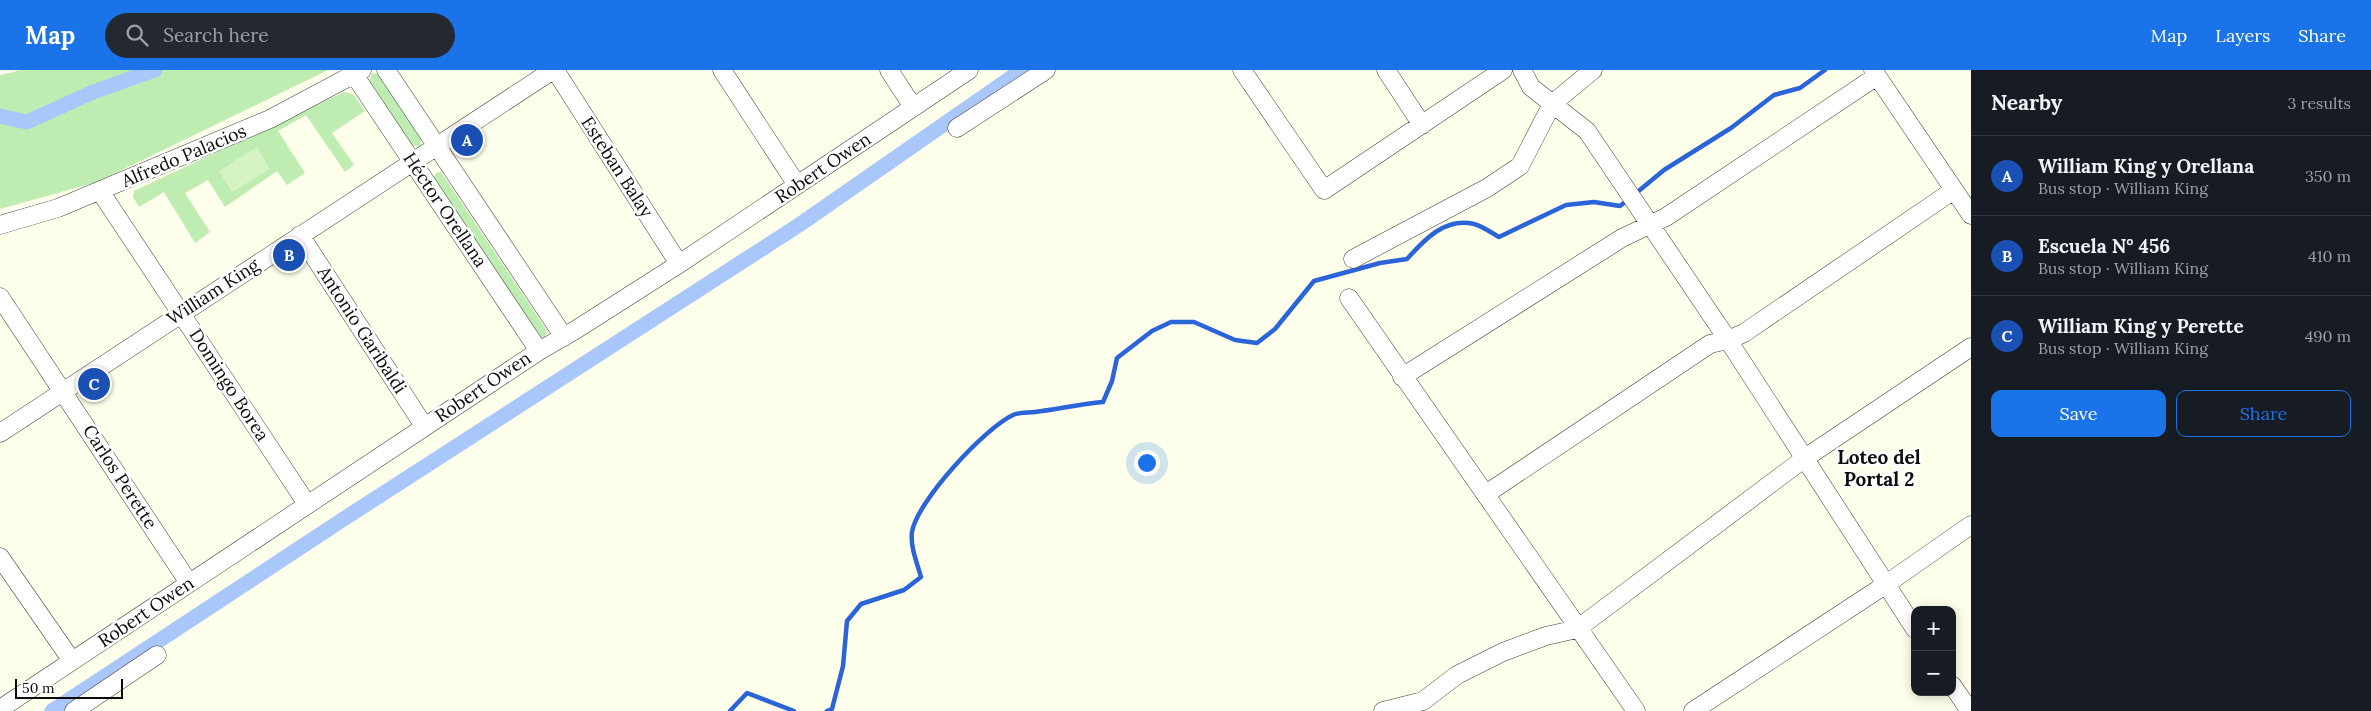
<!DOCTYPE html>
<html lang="en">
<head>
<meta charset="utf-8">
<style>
	:root { --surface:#171b24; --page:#242831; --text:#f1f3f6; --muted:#9ea1a6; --line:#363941; --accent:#1a73e8 }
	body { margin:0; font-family:Lora,serif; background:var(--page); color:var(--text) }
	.controls { position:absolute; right:15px; bottom:15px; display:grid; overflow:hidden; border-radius:10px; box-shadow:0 2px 12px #0003 }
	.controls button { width:45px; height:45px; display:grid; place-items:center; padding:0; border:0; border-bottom:1px solid var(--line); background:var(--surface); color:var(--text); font:25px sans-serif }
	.scale { position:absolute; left:15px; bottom:12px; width:108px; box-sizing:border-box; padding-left:5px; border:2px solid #0b0b0b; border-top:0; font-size:14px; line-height:18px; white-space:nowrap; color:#0b0b0b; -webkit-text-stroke:4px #fff; paint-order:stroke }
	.you { position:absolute; left:1146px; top:392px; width:18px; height:18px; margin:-12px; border:4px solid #fff; border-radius:50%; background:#1a73e8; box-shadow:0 0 0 8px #1a73e833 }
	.badge { display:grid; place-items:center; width:32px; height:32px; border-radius:50%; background:var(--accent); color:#fff; font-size:16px; font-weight:700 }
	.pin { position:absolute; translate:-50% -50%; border:2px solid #fff; box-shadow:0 1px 5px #0006 }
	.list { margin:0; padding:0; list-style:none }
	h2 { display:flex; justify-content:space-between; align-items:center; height:65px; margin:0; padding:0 20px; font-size:21px }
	h2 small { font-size:16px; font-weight:400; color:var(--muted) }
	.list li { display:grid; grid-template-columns:32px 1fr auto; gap:15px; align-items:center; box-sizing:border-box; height:80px; padding:0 20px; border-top:1px solid var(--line) }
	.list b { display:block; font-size:19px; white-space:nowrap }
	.list p { margin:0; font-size:16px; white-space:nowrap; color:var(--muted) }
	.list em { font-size:16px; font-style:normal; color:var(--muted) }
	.actions { display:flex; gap:10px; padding:15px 20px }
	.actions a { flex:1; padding:11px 0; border:1px solid var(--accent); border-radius:10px; text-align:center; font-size:18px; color:var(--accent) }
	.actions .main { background:var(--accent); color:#fff }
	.icon { flex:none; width:28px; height:28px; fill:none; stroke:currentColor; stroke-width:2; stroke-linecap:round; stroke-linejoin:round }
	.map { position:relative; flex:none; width:1971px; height:641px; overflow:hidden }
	header { display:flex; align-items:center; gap:30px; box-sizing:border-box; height:70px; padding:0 25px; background:var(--accent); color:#fff }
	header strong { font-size:24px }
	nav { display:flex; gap:28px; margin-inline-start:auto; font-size:18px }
	.search { width:350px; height:45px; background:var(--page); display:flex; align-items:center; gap:12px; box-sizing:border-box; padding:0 18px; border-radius:28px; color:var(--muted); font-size:19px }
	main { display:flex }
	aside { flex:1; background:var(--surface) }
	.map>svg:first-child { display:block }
	.green { fill:#bfecb1 }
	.pitch { fill:#d5f3c3 }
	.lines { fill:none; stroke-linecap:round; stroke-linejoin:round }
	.stream { stroke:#2b64d8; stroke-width:4.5 }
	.canal { stroke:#aac7fb; stroke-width:15 }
	.minor-casing { stroke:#3e3e3e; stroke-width:19 }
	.minor { stroke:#fff; stroke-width:18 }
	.labels { text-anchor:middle; stroke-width:5; stroke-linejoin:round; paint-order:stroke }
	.street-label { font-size:18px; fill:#0b0b0b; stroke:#fff }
	.neighbourhood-label { font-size:19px; font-weight:bold; fill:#0b0b0b; stroke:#fff }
</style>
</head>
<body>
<header>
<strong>Map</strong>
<div class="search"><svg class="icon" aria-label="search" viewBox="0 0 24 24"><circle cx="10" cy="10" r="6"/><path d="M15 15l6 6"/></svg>Search here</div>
<nav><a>Map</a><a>Layers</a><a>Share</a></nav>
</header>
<main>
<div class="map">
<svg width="1971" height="641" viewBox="0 0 1971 641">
	<rect width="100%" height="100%" fill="#fdffea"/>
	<!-- green -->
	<path class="green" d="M 22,0 L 328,0 L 97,112 L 0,139 L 0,5 Z
		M 372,3 L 380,5 L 421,68 L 420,77 L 412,75 L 370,11 Z
		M 344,22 L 353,24 L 365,41 L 332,63 L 354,95 L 345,102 L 306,45 L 278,61 L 305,103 L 287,115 L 277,101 L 225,137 L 208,110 L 185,123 L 210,162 L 195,173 L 164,122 L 139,137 L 133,127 L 134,121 Z
		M 440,102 L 443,105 L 546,259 L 545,267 L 539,268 L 433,108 L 436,103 Z"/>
	<!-- pitch -->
	<path class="pitch" d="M 257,77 L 270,99 L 232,122 L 219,101 Z"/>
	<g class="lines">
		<!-- stream -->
		<path class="stream" d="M 1635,124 L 1664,100 L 1731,58 L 1774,25 L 1800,18 L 1825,0
			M 730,641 L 747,623 L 794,641
			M 827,641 L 832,639 L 843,596 L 847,551 L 861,534 L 904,520 L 921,507 C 917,493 910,476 912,462 C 917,431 985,358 1013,345 C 1019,342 1028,343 1035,342 C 1058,339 1080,334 1103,332 L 1112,311 L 1117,288 L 1152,261 L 1171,252 L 1194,252 L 1235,270 L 1257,273 L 1275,259 L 1314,211 L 1380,193 L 1407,189 C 1424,170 1445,147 1474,154 C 1482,156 1492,163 1499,167 L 1566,135 L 1594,132 L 1620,136 L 1629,129"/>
		<!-- canal -->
		<path class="canal" d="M 0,46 L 27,52 L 93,22 L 155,0
			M 52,641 L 339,452 L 799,155 L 1022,0"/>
		<defs>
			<path id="minor" d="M 351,0 L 539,281
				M 386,0 L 564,267
				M 555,0 L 679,194
				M 722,0 L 797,115
				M 889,0 L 913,37
				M 1242,0 L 1324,120 L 1503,0
				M 1386,0 L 1422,55
				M 1522,0 L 1531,17 L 1587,61 L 1728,270 L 1915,559
				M 1873,0 L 1971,145
				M 957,58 L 1046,0
				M 100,121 L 307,434
				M 0,155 L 58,138 L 270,49 L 362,0
				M 300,165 L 424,356
				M 1353,189 L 1487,118 L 1520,96 L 1552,34 L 1593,0
				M 0,227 L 189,513
				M 1349,228 L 1636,641
				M 1402,307 L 1622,168 L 1666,147 L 1877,6
				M 0,363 L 553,0
				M 1486,424 L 1710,274 L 1728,270 L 1744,263 L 1954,120
				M 0,487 L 72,591
				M 1952,615 L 1970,641
				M 0,639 L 539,281 L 577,259 L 679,194 L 969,0
				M 74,641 L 157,585
				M 1383,641 L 1423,631 L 1457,605 L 1503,582 L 1546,566 L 1577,559 L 1805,388 L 1971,277
				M 1693,641 L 1885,515 L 1971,455"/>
		</defs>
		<!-- minor casing -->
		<use href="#minor" class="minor-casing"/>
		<!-- minor -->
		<use href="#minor" class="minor"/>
	</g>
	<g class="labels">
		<!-- street labels -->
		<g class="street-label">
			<text transform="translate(184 86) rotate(-23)" y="6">Alfredo Palacios</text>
			<text transform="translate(617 97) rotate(57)" y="6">Esteban Balay</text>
			<text transform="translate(823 98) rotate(-34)" y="6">Robert Owen</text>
			<text transform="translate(445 140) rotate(56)" y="6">Héctor Orellana</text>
			<text transform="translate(213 222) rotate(-33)" y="6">William King</text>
			<text transform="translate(362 260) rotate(57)" y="6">Antonio Garibaldi</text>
			<text transform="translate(229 315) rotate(57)" y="6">Domingo Borea</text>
			<text transform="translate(483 317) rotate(-34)" y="6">Robert Owen</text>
			<text transform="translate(120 407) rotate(57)" y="6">Carlos Perette</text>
			<text transform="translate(146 542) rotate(-34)" y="6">Robert Owen</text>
		</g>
		<!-- neighbourhood labels -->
		<g class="neighbourhood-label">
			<text x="1879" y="394">Loteo del<tspan x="1879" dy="22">Portal 2</tspan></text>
		</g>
	</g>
</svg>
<div class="controls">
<button>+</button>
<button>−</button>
</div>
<div class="scale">50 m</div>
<div class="you"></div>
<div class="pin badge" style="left:467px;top:70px;background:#1a4fb4">A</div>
<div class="pin badge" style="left:289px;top:185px;background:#1a4fb4">B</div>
<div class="pin badge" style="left:94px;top:314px;background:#1a4fb4">C</div>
</div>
<aside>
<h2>Nearby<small>3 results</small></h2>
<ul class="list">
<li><span class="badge" style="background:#1a4fb4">A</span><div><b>William King y Orellana</b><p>Bus stop · William King</p></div><em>350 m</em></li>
<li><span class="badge" style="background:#1a4fb4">B</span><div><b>Escuela N° 456</b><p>Bus stop · William King</p></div><em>410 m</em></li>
<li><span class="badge" style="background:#1a4fb4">C</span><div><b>William King y Perette</b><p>Bus stop · William King</p></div><em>490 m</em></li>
</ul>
<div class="actions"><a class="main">Save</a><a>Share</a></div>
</aside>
</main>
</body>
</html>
